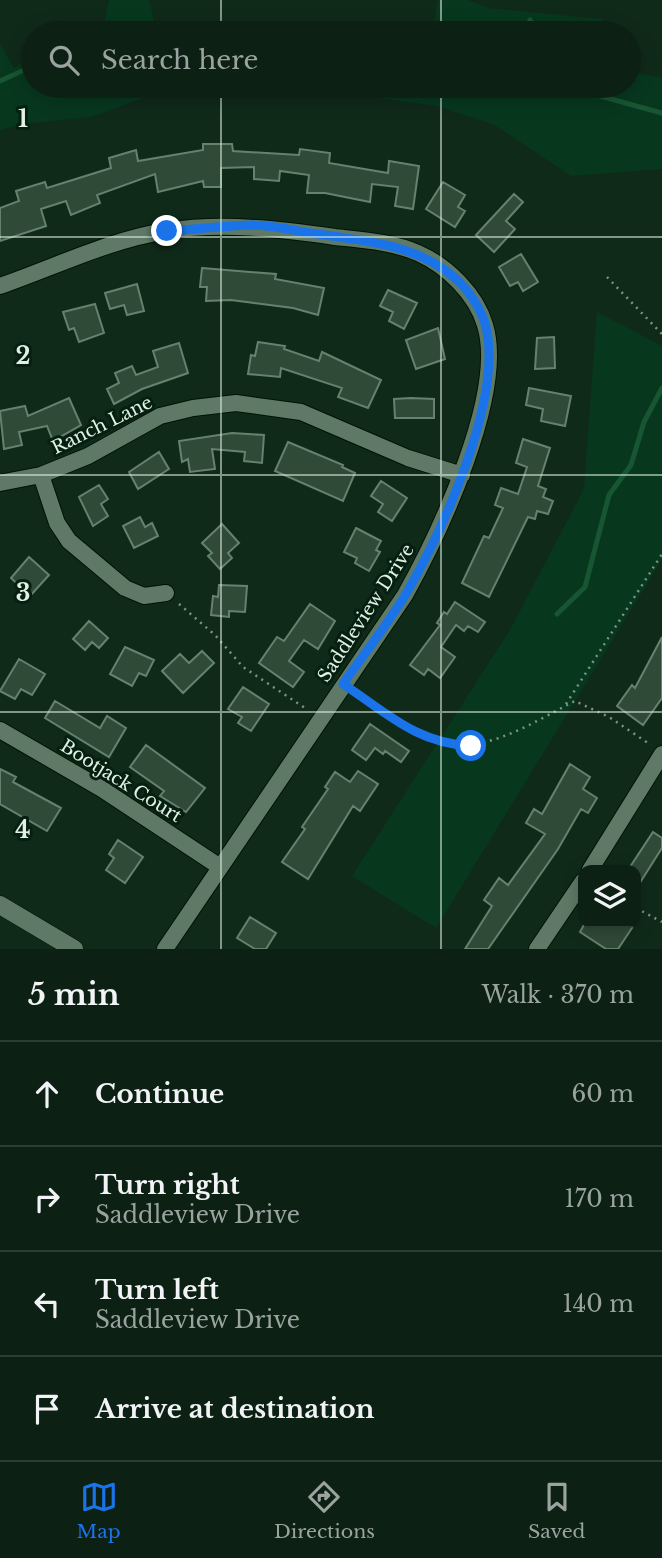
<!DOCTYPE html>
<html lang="en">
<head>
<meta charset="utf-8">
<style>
	:root { --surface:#0c2013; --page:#1a2d21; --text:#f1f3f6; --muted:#9aa3a0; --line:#2c3e33; --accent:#1a73e8 }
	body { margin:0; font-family:"Libre Baskerville",serif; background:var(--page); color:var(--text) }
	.controls { position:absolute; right:21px; bottom:21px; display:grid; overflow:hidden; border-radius:14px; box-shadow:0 4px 18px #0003 }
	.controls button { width:63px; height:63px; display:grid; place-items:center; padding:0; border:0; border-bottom:2px solid var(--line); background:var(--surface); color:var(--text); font:35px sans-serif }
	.stop { position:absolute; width:21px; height:21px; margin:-16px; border:5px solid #1a73e8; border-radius:50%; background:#fff }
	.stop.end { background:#1a73e8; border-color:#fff; box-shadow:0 2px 7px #0008 }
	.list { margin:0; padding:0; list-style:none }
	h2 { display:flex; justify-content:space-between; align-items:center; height:91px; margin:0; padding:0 28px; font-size:30px }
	h2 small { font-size:23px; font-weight:400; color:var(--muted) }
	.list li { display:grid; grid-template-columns:46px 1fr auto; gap:21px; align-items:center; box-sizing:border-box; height:105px; padding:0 28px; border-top:2px solid var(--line) }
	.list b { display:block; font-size:26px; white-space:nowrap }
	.list p { margin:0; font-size:23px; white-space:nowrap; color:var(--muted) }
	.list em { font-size:23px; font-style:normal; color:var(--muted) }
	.icon { flex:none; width:38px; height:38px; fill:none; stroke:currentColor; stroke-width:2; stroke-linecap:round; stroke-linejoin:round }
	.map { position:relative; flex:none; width:662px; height:949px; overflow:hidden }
	.search { position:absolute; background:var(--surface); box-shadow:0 4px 18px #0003; left:21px; right:21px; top:21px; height:77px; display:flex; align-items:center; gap:18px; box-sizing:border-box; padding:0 24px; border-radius:38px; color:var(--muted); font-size:26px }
	.sheet { height:511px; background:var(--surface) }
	nav { display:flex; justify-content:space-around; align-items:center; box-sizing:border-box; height:98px; border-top:2px solid var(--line); background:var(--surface); font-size:19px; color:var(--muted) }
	nav a { display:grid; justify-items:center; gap:4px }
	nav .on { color:var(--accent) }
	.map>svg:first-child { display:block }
	.green { fill:#07381e }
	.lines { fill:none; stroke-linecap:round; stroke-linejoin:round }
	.stream { stroke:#185532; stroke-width:5 }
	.building { fill:#304a38; stroke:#65826e; stroke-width:2 }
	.minor-casing { stroke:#001205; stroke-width:18 }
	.secondary-casing { stroke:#001205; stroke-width:19 }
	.path { stroke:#7e9384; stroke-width:2.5; stroke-dasharray:2 5; stroke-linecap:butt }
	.minor { stroke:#5e7a66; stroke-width:16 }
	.secondary { stroke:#5e7a66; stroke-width:18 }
	.route { stroke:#1a73e8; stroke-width:9 }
	.grid { fill:none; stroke:#e0f0e4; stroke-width:2; stroke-opacity:0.55 }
	.labels { text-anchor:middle; stroke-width:6; stroke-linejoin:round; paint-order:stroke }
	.street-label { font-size:18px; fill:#e0f0e4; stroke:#062010 }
	.grid-label { font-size:23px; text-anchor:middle; font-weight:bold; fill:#e0f0e4; stroke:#062010; stroke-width:6; stroke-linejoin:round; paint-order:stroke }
</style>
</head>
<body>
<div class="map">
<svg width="662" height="949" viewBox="0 0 662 949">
	<rect width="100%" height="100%" fill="#102a19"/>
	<!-- green -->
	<path class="green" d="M 109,0 L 149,0 L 157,33 L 192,29 L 206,33 L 61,33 L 70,23 L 104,26 Z
		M 438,0 L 468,0 L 488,8 L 602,19 L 611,33 L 432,33 Z
		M 0,44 L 14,68 L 33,55 L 33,86 L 629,86 L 629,60 L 637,73 L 662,78 L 662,169 L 571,176 L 493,124 L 437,106 L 315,89 L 229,88 L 146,97 L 91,117 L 22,124 L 0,130 Z
		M 597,312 L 662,346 L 662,559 L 436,928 L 352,876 L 510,630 L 584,489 Z"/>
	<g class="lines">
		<!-- stream -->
		<path class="stream" d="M 530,20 L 538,33
			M 0,81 L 33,66
			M 550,86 L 561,91 L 593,94 L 662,113
			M 557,614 L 585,587 L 609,495 L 631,465 L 644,422 L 662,388"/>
	</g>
	<!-- building -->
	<path class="building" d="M 203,144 L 232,144 L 233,151 L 299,155 L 300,149 L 330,153 L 329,163 L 388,173 L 389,161 L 419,166 L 413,209 L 395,206 L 398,187 L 372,184 L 370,202 L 325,193 L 307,193 L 309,175 L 280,171 L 279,181 L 254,179 L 254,167 L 221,168 L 221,187 L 204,187 L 203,181 L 158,192 L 155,174 L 97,195 L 100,203 L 71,215 L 66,201 L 41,209 L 46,226 L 0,241 L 0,208 L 19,201 L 16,191 L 45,182 L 47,188 L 111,168 L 109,158 L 136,150 L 138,161 L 203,150 Z
		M 443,182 L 465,195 L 458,207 L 465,211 L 455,227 L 426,209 Z
		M 514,194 L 523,202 L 506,221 L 515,229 L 494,252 L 476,235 Z
		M 521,254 L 538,282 L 523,291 L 518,282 L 510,286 L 499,267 Z
		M 202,268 L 276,274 L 275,279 L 324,288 L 318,315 L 293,308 L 231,300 L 206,301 L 207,287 L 200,287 Z
		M 137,284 L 144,311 L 127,315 L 124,305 L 110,309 L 105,293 Z
		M 388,290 L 417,303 L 404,329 L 389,321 L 393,312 L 380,306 Z
		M 95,304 L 104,333 L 79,342 L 74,328 L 69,330 L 63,312 Z
		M 438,328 L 445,359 L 416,369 L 406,340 Z
		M 554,337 L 555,368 L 535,369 L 537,338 Z
		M 258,342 L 285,346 L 284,349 L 319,361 L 322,352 L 381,380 L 368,408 L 338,397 L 342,388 L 281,368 L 280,377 L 248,374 L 251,355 L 255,356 Z
		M 179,343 L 188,373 L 142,389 L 114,404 L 107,389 L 119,383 L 115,373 L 132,366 L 136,375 L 158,367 L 153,351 Z
		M 529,388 L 571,396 L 565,426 L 541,421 L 543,409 L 526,405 Z
		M 69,398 L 81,425 L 53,441 L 47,426 L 19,432 L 22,445 L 4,449 L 0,411 L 25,406 L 28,416 Z
		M 411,398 L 434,399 L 434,418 L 395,418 L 394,399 Z
		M 232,433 L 264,435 L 262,463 L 244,461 L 245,452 L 212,449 L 215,469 L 190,472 L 188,459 L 182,462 L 179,441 Z
		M 523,439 L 550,448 L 538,486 L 546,489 L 543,497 L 553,501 L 548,514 L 537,511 L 535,519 L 528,517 L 489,597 L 462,583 L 484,536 L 489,538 L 503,508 L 495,505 L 501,488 L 518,494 L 527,467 L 516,463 Z
		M 288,442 L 343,465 L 342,467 L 355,473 L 343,501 L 275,471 Z
		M 159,452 L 169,469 L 138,489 L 129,472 Z
		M 381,481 L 407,498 L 392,521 L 378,512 L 383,504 L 371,496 Z
		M 99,485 L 108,499 L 101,504 L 108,516 L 93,526 L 79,497 Z
		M 140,517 L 145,527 L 152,523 L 158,536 L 134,548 L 123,526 Z
		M 222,524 L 239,543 L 228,553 L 232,558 L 220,569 L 208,556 L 212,553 L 202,543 Z
		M 356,528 L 381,541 L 376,550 L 380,552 L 369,571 L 355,563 L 357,558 L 344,552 Z
		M 29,557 L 49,575 L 30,596 L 11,578 Z
		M 219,585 L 247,586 L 245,612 L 229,611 L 229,617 L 211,615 L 213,596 L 218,597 Z
		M 455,602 L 485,622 L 478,632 L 468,626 L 464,631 L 456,625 L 441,647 L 455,657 L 440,678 L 428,669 L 424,675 L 410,665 L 440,625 L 437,623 L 444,612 L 447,614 Z
		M 310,604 L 335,621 L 318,649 L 304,640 L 289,661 L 304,672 L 293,687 L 259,663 L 277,637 L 284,641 Z
		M 89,621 L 108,638 L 99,648 L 92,642 L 85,650 L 73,639 Z
		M 662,637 L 662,698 L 643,725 L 617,706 L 632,685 L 635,688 Z
		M 125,647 L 154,660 L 146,676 L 139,673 L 132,686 L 110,674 Z
		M 202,651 L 214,663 L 183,693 L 162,671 L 180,654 L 189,663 Z
		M 19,659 L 45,674 L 32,695 L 21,689 L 15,699 L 0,691 Z
		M 243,687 L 269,704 L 251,731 L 238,723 L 242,717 L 228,709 Z
		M 55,701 L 100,728 L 107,716 L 126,728 L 109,757 L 45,718 Z
		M 370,724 L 409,751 L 401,762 L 385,751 L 383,754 L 375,748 L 366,760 L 352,750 Z
		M 146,745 L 205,788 L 186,812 L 160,796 L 164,791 L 130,767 Z
		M 570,764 L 590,777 L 583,789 L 597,798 L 588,813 L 581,809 L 558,849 L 488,949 L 465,949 L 492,906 L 484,900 L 499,878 L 508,885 L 545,834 L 526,823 L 534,809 L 542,814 Z
		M 0,769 L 16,777 L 13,782 L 61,808 L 47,831 L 0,804 Z
		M 358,771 L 378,784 L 360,811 L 353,806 L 308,879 L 282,862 L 305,829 L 302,827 L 328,789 L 325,787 L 335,772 L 350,782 Z
		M 653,832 L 662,838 L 662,848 L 636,889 L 636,870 L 628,870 Z
		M 118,840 L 143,857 L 125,883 L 106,870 L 114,858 L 109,854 Z
		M 250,917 L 276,933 L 266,949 L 255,949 L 237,938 Z
		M 585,923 L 625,923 L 632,928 L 618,949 L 606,949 L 580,932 Z"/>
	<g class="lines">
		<defs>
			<path id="minor" d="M 0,286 C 55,267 109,240 166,231 C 223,222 278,229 335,237 C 362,240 393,242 418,253 C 447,266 476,294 485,325 C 506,393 439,534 405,595 L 165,949
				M 41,475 L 57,523 L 69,541 L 125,588 L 144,596 L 166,593
				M 0,483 L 41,475 L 88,456 L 160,416 L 193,408 L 236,403 L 301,412 L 408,458 L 462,475
				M 0,730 L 102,789 L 220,867
				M 590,870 L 662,754
				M 537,949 L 583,881"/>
			<path id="secondary" d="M 0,905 L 74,949"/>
		</defs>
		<!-- minor casing -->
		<use href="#minor" class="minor-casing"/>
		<!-- secondary casing -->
		<use href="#secondary" class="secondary-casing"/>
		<!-- path -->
		<path class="path" d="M 607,277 L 662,334
			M 179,604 L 215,635 L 243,667 L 308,710
			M 358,694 C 379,708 402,729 425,739 C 479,760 529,724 575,701 L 609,717 L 651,745
			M 566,704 L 662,554
			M 636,908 L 662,922"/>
		<!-- minor -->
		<use href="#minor" class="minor"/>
		<!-- secondary -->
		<use href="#secondary" class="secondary"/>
	</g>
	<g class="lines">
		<!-- route -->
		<path class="route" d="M 167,231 C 196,229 224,226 252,225 C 271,225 292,230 310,233 C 360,240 415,243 455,278 C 468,289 482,310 486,327 C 503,399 443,530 407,592 C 388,624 364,654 343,684 C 387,713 416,743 471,746"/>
	</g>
	<!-- grid -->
	<path class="grid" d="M 221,0 L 221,33M 441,0 L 441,33M 221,86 L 221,949M 441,86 L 441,949M 0,237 L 662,237M 0,475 L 662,475M 0,712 L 662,712"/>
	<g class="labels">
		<!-- street labels -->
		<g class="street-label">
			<text transform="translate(102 425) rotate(-26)" y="6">Ranch Lane</text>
			<text transform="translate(366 613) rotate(-57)" y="6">Saddleview Drive</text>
			<text transform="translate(121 781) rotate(32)" y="6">Bootjack Court</text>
		</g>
	</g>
	<g class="grid-label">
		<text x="23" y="127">1</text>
		<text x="23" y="364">2</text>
		<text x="23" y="601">3</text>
		<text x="23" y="838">4</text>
	</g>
</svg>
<div class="controls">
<button><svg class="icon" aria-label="layers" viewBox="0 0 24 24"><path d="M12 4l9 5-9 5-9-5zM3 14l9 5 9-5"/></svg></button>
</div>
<div class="stop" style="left:471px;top:746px"></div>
<div class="stop end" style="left:167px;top:231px"></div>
<div class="search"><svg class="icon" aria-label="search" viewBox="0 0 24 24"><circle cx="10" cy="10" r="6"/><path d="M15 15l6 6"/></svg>Search here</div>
</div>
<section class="sheet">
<h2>5 min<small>Walk · 370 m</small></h2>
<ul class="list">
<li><svg class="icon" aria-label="ahead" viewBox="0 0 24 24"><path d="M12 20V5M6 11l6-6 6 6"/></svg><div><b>Continue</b></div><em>60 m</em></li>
<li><svg class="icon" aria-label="right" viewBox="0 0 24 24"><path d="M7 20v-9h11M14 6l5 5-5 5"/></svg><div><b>Turn right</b><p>Saddleview Drive</p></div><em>170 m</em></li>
<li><svg class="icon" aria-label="left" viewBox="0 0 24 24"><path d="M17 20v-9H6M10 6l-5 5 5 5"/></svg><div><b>Turn left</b><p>Saddleview Drive</p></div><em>140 m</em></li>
<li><svg class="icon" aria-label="arrive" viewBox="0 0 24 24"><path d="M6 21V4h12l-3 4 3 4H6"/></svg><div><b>Arrive at destination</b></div></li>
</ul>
</section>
<nav>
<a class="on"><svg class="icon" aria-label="map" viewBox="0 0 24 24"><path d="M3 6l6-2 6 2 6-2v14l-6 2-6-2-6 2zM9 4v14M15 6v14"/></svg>Map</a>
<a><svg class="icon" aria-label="directions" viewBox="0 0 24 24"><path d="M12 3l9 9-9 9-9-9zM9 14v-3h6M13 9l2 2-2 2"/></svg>Directions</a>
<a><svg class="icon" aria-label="saved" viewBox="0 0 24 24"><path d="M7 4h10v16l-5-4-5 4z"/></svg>Saved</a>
</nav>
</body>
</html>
